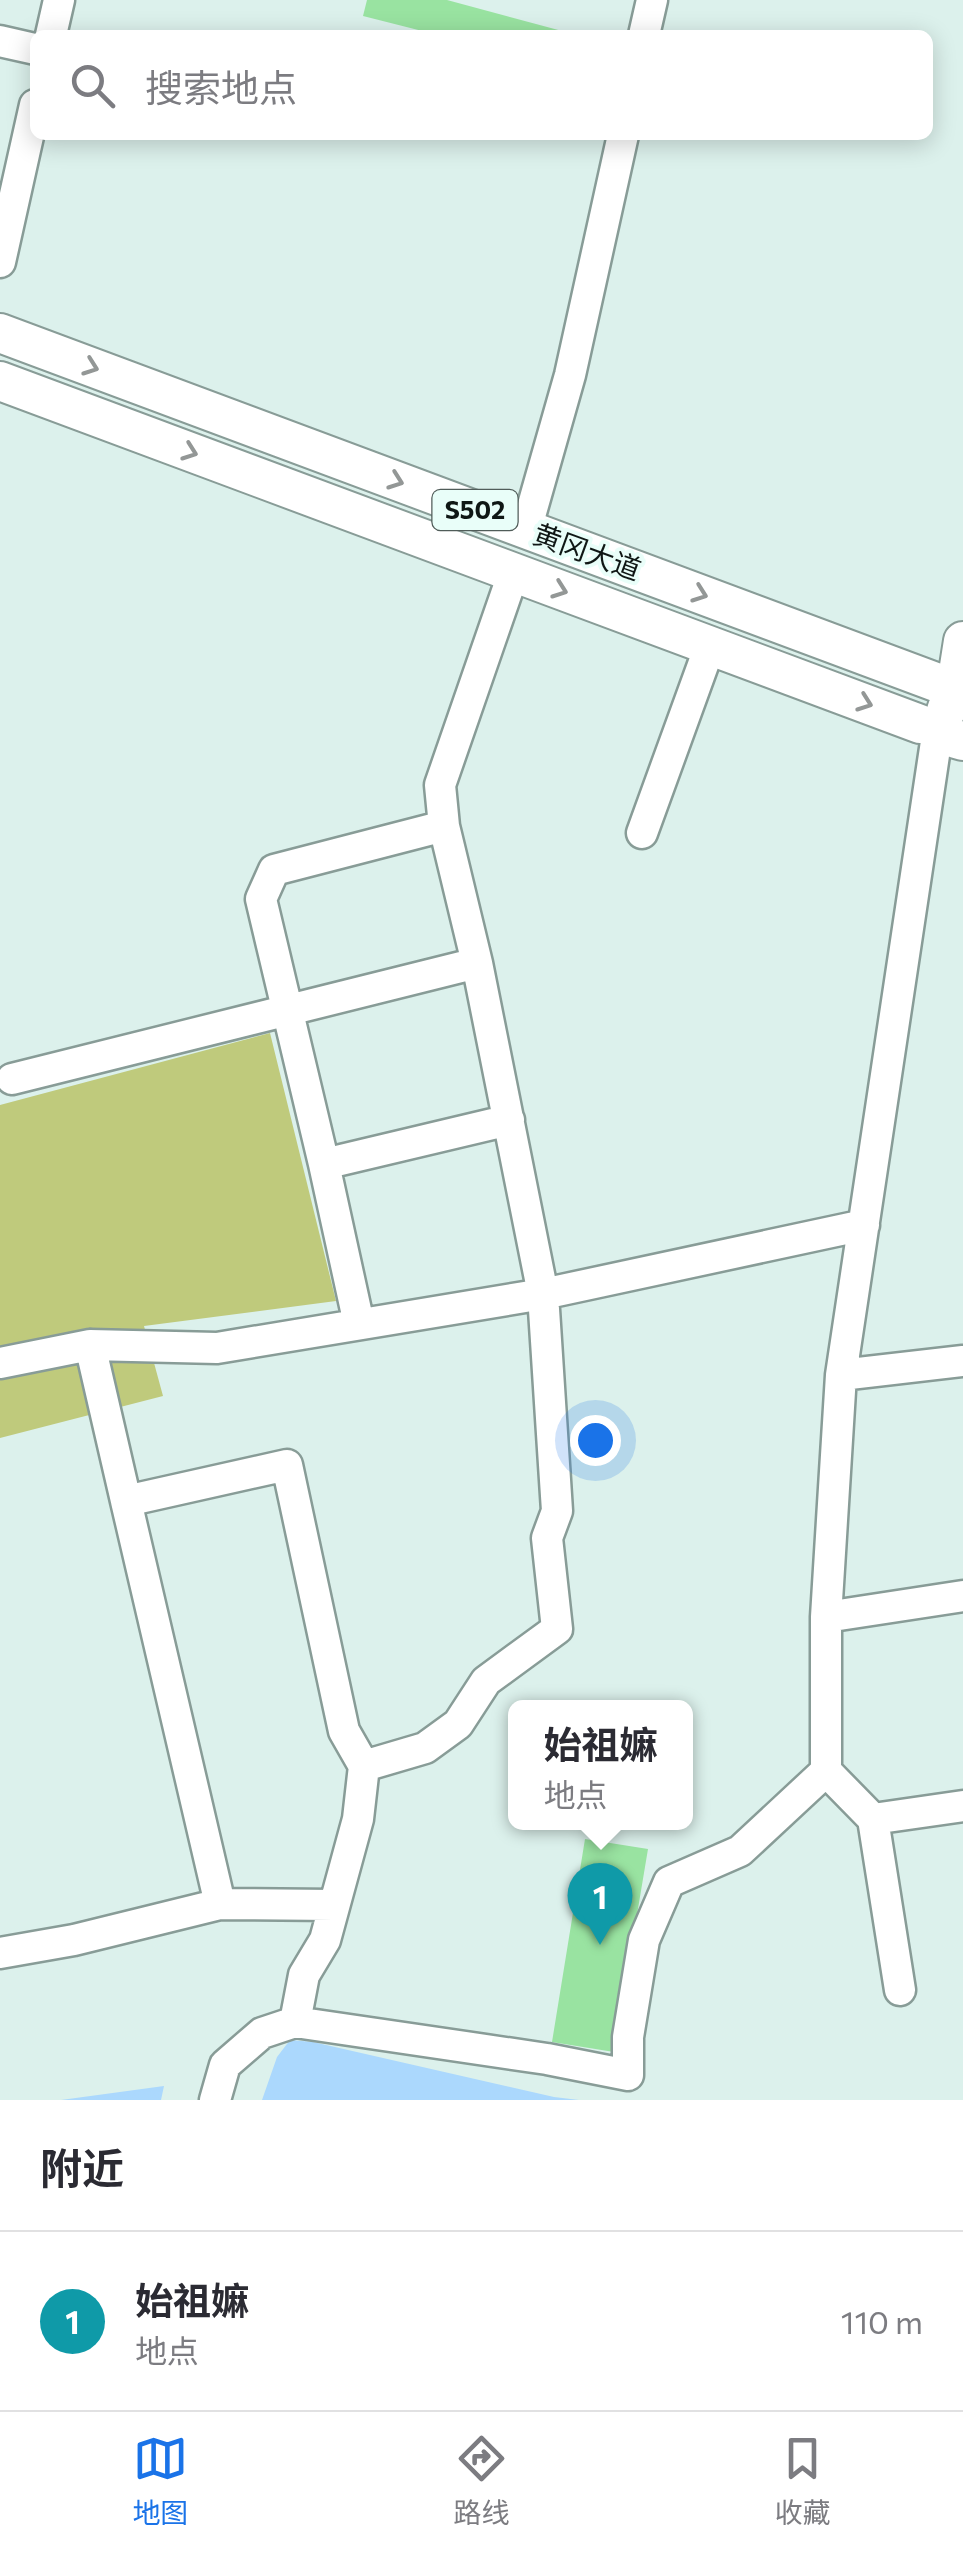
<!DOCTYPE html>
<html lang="zh">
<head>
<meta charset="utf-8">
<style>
	:root { --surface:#fff; --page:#f2f2f3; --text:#2b2b33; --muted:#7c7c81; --line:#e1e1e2; --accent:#1a73e8 }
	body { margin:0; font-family:Commissioner,"Noto Sans SC",sans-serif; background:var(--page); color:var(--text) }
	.you { position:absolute; left:595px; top:1440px; width:35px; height:35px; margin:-25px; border:8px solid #fff; border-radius:50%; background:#1a73e8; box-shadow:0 0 0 15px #1a73e833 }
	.badge { display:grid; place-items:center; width:65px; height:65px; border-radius:50%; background:var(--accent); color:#fff; font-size:32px; font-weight:700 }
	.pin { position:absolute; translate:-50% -82px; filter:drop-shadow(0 2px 5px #0008) }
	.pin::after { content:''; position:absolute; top:52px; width:35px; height:30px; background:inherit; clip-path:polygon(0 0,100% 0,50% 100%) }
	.popup { position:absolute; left:508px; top:1700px; width:185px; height:130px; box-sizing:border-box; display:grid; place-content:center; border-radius:15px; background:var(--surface); filter:drop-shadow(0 2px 8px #0005); font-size:32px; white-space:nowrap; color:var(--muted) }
	.popup b { font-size:38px; color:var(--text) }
	.popup::after { content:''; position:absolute; left:50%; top:100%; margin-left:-20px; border:20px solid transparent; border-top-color:var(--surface) }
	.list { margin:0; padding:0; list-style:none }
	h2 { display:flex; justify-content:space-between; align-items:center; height:130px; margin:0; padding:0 40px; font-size:42px }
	h2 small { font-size:32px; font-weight:400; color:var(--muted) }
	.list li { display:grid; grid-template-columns:65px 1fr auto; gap:30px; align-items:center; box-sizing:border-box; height:180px; padding:0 40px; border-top:2px solid var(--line) }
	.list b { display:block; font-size:38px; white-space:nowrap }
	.list p { margin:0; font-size:32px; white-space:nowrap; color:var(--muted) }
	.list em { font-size:32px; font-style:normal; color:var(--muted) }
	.icon { flex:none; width:55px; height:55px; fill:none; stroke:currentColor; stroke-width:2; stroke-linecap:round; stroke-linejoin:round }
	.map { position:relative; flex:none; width:963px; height:2100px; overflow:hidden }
	.search { position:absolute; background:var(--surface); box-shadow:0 5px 25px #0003; left:30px; right:30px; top:30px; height:110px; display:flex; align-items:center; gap:25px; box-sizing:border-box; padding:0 35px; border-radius:15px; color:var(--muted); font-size:38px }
	.sheet { height:310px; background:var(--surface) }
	nav { display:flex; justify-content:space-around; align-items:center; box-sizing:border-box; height:140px; border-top:2px solid var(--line); background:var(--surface); font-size:28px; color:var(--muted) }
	nav a { display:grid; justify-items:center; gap:5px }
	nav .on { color:var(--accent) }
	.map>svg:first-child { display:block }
	.green { fill:#bfca7c }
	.water { fill:#abd8fd }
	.building { fill:#99e3a1 }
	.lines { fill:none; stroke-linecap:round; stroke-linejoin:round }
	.minor-casing { stroke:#889c97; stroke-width:35 }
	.major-casing { stroke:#889c97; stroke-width:42 }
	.minor { stroke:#fff; stroke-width:30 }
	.major { stroke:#fff; stroke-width:38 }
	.oneway { stroke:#939796 }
	.labels { text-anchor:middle; stroke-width:8; stroke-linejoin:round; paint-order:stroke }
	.shield { fill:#e9fef9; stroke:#505c59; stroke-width:2.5 }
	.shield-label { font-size:25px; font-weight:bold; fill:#0f1715 }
	.street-label { font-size:28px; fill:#0f1715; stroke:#e9fef9 }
</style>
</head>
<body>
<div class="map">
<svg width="963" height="2100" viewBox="0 0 963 2100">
	<rect width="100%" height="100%" fill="#dcf1ec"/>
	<!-- green -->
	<path class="green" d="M 270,1033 L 336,1301 L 144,1326 L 163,1396 L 0,1438 L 0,1105 Z"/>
	<!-- water -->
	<path class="water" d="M 290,2040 L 313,2042 L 554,2097 L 579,2100 L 262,2100 L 277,2057 Z
		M 164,2086 L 161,2100 L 61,2100 Z"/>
	<!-- building -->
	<path class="building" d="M 367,0 L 447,0 L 577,35 L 438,35 L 363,16 Z
		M 585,1839 L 648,1849 L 614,2052 L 552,2042 Z"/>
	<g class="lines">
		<defs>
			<path id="minor" d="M 51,35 L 59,0
				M 644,35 L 652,0
				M 0,41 L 35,49
				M 0,262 L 35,105
				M 528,523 L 570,375 L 623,135
				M 642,833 L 707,654
				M 12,1079 L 477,963
				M 324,1164 L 509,1120
				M 359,1324 L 324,1164 L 261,899 L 274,870 L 444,826
				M 90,1345 L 126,1501 L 287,1465 L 344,1731 L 364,1766
				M 0,1363 L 90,1345 L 217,1348 L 543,1294 L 864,1225
				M 841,1375 L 963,1361
				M 126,1501 L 220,1904
				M 826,1617 L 963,1596
				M 826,1771 L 873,1819 L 900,1990
				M 873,1819 L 963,1806
				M 0,1953 L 74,1940 L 220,1904 L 334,1905
				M 295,2022 L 304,1975 L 325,1940 L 358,1819 L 364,1766 L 425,1748 L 458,1724 L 486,1681 L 557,1629 L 547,1538 L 557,1511 L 543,1294 L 477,963 L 444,826 L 440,785 L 511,580
				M 215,2100 L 225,2065 L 262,2033 L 295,2022 L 547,2059 L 628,2075 L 628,2037 L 644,1940 L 669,1882 L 740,1851 L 826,1771 L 826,1617 L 841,1375 L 937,735"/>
			<path id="major" d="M 0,333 L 949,687
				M 0,381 L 920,724
				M 946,711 L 957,679 L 963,641
				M 956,739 L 963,741"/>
		</defs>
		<!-- minor casing -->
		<use href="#minor" class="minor-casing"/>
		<!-- major casing -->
		<use href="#major" class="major-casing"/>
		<!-- minor -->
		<use href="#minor" class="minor"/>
		<!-- major -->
		<use href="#major" class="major"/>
	</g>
	<!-- one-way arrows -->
	<defs><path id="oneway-chevron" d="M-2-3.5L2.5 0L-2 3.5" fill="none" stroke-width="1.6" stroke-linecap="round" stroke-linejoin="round" transform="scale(2.5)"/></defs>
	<g class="oneway">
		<use href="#oneway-chevron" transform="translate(91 367) rotate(20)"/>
		<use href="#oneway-chevron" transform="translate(190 452) rotate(20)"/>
		<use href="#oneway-chevron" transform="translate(396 481) rotate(20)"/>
		<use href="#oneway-chevron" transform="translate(560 590) rotate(20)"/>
		<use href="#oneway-chevron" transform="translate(700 594) rotate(20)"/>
		<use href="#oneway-chevron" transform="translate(865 703) rotate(20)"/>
	</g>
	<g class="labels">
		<!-- shield labels -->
		<rect class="shield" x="432.5" y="490" width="85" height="40" rx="8"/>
		<g class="shield-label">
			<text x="475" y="519">S502</text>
		</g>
		<!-- street labels -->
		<g class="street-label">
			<text transform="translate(587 552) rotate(20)" y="10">黄冈大道</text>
		</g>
	</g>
</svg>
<div class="you"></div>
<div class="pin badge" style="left:600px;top:1945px;background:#0f9aa8">1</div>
<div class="popup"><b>始祖嫲</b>地点</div>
<div class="search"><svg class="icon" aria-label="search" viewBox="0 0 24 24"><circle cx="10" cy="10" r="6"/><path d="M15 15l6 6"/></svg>搜索地点</div>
</div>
<section class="sheet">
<h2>附近<small></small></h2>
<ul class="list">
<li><span class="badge" style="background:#0f9aa8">1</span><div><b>始祖嫲</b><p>地点</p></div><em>110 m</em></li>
</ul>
</section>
<nav>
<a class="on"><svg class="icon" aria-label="map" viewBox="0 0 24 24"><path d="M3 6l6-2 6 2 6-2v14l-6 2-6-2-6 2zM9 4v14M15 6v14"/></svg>地图</a>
<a><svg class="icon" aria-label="directions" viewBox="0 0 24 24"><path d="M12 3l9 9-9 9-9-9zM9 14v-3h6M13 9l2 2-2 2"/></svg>路线</a>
<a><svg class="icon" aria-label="saved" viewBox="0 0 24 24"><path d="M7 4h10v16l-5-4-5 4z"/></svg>收藏</a>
</nav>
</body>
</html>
